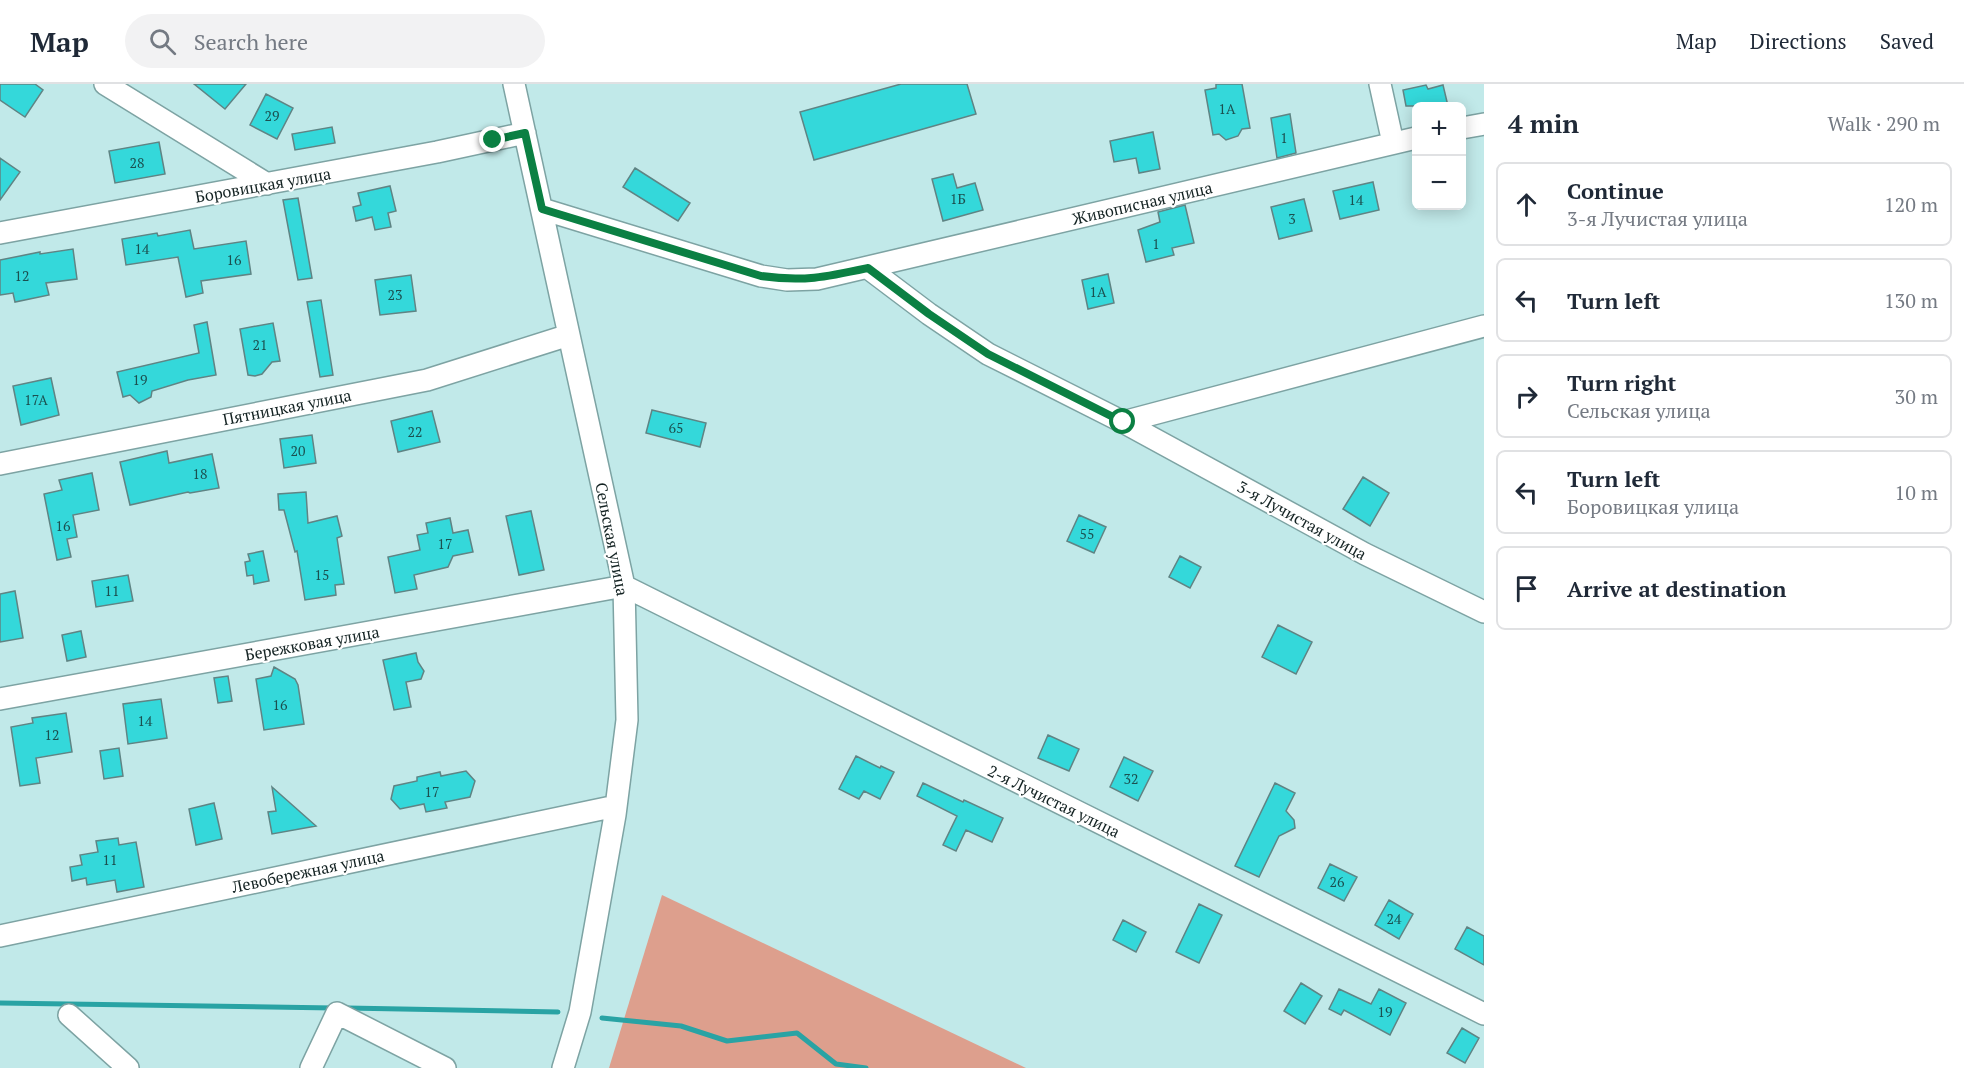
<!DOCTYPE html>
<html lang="en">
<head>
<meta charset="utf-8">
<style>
	:root { --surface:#fff; --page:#f2f2f3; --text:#1f2937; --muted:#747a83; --line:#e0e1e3 }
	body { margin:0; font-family:"PT Serif",serif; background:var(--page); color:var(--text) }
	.controls { position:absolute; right:18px; top:18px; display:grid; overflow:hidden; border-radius:9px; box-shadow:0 3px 15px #0003 }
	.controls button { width:54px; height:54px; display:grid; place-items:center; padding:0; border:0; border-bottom:2px solid var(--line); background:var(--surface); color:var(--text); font:30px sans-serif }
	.stop { position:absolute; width:18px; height:18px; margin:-14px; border:4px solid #0b8043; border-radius:50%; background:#fff }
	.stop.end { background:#0b8043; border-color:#fff; box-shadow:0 2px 6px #0008 }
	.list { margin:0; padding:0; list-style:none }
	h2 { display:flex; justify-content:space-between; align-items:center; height:78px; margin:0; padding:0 24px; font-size:26px }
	h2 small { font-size:20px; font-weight:400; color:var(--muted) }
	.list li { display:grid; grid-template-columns:39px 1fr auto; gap:18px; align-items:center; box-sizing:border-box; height:84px; margin:0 12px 12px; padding:0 12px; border:2px solid var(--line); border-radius:9px }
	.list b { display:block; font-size:22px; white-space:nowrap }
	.list p { margin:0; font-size:20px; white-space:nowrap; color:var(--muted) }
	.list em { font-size:20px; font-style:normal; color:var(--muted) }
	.icon { flex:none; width:33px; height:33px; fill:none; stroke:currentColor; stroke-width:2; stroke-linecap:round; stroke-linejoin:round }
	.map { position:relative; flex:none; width:1484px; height:984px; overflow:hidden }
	header { display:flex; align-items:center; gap:36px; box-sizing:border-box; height:84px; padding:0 30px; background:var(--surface); border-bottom:2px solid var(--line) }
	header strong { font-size:28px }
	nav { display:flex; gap:33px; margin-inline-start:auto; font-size:21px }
	.search { width:420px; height:54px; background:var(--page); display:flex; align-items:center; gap:15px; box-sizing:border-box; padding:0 21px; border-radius:33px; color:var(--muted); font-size:22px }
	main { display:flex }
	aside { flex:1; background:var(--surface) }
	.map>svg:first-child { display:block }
	.green { fill:#dd9f8d }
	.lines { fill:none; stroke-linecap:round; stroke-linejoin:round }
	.stream { stroke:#29a3a4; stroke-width:5 }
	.building { fill:#34d8da; stroke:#5f8484; stroke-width:1.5 }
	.minor-casing { stroke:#7da3a3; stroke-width:24 }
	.minor { stroke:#fff; stroke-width:21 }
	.route { stroke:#0b8043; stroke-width:8 }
	.labels { text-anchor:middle; stroke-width:4.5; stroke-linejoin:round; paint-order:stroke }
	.number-label { font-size:14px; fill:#1b5050 }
	.street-label { font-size:16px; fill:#132222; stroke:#fff }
</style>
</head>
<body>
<header>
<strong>Map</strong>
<div class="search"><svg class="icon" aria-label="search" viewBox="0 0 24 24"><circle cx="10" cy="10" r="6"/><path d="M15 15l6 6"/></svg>Search here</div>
<nav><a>Map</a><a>Directions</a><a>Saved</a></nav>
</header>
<main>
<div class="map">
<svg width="1484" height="984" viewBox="0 0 1484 984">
	<rect width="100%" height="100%" fill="#c1e9e9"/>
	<!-- green -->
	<path class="green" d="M 662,811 L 1026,984 L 609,984 Z"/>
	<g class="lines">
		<!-- stream -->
		<path class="stream" d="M 0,919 L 334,924
			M 347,924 L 558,928
			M 602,934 L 681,942 L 727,957 L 797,949 L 836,980 L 866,984"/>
	</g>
	<!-- building -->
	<path class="building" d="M 0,0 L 35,0 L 43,6 L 25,33 L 0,16 Z
		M 194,0 L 246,0 L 225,25 Z
		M 901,0 L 967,0 L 976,30 L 814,76 L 800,28 Z
		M 1216,0 L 1242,0 L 1250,44 L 1242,45 L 1238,52 L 1226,56 L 1219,50 L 1213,51 L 1205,6 L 1216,4 Z
		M 1426,1 L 1428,5 L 1443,1 L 1448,22 L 1406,22 L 1403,6 Z
		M 266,10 L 293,24 L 277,55 L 250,41 Z
		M 1290,30 L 1296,69 L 1277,74 L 1271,34 Z
		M 332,43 L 335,59 L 295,66 L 292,50 Z
		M 1153,48 L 1160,85 L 1139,89 L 1136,74 L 1114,78 L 1110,57 Z
		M 159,58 L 165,90 L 115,99 L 109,67 Z
		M 0,74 L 20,88 L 0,116 Z
		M 635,84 L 690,119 L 678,137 L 623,103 Z
		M 953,90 L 957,104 L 975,99 L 983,126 L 943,137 L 932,95 Z
		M 1373,98 L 1379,126 L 1340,135 L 1333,107 Z
		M 390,102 L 396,127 L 388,129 L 391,143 L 375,146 L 372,133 L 356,137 L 353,123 L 361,121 L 358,109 Z
		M 298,114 L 312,194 L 298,196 L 283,116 Z
		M 1304,115 L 1312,147 L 1279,155 L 1271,123 Z
		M 1185,121 L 1194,159 L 1172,164 L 1174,171 L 1146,178 L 1138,146 L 1160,138 L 1158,128 Z
		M 190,146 L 194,165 L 246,157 L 251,190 L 201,197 L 203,209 L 186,213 L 178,173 L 126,181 L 122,155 L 157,149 L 158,152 Z
		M 73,165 L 77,195 L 46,199 L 49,211 L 15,218 L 13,209 L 0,211 L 0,176 L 40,168 L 40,170 Z
		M 1108,190 L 1114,219 L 1088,225 L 1082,196 Z
		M 411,191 L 416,227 L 380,231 L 375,196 Z
		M 321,216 L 333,291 L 320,293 L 307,218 Z
		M 207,238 L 216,291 L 188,296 L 152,307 L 151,313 L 139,319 L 130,311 L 123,313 L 117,288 L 199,269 L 194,241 Z
		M 273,239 L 280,277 L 272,278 L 262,290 L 255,292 L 248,291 L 240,245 Z
		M 51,294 L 59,331 L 21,341 L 13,302 Z
		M 652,326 L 706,339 L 700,363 L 646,349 Z
		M 432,327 L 440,358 L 398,368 L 391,337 Z
		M 312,351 L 316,379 L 284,384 L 280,355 Z
		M 167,367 L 169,379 L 212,370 L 219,404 L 190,409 L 188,408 L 130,421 L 120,378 Z
		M 92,389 L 99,426 L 73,431 L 77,453 L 67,455 L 71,473 L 57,476 L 44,410 L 62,406 L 59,396 Z
		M 1363,393 L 1389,409 L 1370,442 L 1343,425 Z
		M 306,408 L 308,439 L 337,432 L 342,452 L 337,454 L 344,500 L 335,501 L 336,511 L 305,516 L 297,467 L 295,468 L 284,426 L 279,426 L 278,410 Z
		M 531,427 L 544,486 L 519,491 L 506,432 Z
		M 1079,431 L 1106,443 L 1094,469 L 1067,457 Z
		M 450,434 L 453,449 L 468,446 L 473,468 L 453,472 L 448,483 L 414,491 L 417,505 L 395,509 L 388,473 L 420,466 L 417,451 L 428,449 L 426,439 Z
		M 263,467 L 269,497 L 254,500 L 253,491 L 247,492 L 245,478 L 250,477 L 248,470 Z
		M 1180,472 L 1201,483 L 1190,504 L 1169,493 Z
		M 128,491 L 133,517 L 96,523 L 92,497 Z
		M 15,507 L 23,554 L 0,558 L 0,510 Z
		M 1278,541 L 1312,558 L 1296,590 L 1262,573 Z
		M 81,547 L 86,573 L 67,577 L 62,551 Z
		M 416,569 L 418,578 L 424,587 L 421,595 L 406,598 L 411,623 L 394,626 L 383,576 Z
		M 274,583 L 295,595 L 298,601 L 304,640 L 264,646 L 256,595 L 271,592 Z
		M 228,592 L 232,617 L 218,619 L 214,594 Z
		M 161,615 L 167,654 L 128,660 L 123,620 Z
		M 66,629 L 72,668 L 36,674 L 40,699 L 20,702 L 11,643 L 33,639 L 32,634 Z
		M 1048,651 L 1079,665 L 1069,687 L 1038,674 Z
		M 119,664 L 123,692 L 104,695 L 100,667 Z
		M 856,672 L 880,684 L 881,682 L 894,688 L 880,715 L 864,707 L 859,715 L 839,705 Z
		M 1124,673 L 1153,687 L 1138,717 L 1110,703 Z
		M 466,687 L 475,697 L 470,713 L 445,718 L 447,724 L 426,728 L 424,720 L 400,725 L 391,715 L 394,702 L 417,697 L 417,693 L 440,688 L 441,692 Z
		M 923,699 L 963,718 L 964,716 L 1003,734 L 992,758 L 966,746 L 956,767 L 943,761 L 957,732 L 917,712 Z
		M 1275,699 L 1295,709 L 1286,727 L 1294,736 L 1295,744 L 1279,752 L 1259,793 L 1235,782 Z
		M 272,703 L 316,742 L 272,750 L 268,728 L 276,727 Z
		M 214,719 L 222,755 L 196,761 L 189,725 Z
		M 118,754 L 119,761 L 136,758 L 144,803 L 117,808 L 115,796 L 87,801 L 86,794 L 72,797 L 70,783 L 82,781 L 80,771 L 98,768 L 96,757 Z
		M 1330,780 L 1357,793 L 1344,817 L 1318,804 Z
		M 1389,816 L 1413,830 L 1399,855 L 1375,841 Z
		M 1199,820 L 1222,831 L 1199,879 L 1176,868 Z
		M 1123,836 L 1146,848 L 1136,868 L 1113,856 Z
		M 1467,843 L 1484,852 L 1484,881 L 1455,865 Z
		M 1301,899 L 1322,912 L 1305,940 L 1284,927 Z
		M 1339,905 L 1371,920 L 1379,905 L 1406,919 L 1390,951 L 1344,926 L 1341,931 L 1329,925 Z
		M 1462,944 L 1479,954 L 1465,979 L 1447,969 Z"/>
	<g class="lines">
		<defs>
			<path id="minor" d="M 105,0 L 267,100
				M 514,0 L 624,502 L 627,636 L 615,731 L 580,928 L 563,984
				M 1380,0 L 1393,59
				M 1462,44 L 1484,40
				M 542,125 L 761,192 L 787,196 L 817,195 L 1416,54
				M 0,149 L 437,68 L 525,49
				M 868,184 L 929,230 L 988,270 L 1123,338 L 1365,470 L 1484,528
				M 1123,338 L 1484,242
				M 0,380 L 427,296 L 569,251
				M 624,502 L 1484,930
				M 0,615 L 624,502
				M 0,852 L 616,722
				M 69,931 L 128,984
				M 311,984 L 337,929 L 445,984"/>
		</defs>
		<!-- minor casing -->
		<use href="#minor" class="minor-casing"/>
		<!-- minor -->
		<use href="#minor" class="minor"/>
	</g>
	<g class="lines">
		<!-- route -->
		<path class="route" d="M 493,56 L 525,49 L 542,125 L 761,192 C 803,198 826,193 868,184 L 929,230 L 988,270 L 1123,338"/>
	</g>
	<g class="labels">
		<!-- number labels -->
		<g class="number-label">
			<text x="1227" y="30">1А</text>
			<text x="272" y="37">29</text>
			<text x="1284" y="59">1</text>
			<text x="137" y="84">28</text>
			<text x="958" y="120">1Б</text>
			<text x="1356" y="121">14</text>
			<text x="1292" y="140">3</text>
			<text x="1156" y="165">1</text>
			<text x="142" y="170">14</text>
			<text x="234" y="181">16</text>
			<text x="22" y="197">12</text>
			<text x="1098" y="213">1А</text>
			<text x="395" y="216">23</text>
			<text x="260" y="266">21</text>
			<text x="140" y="301">19</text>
			<text x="36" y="321">17А</text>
			<text x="676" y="349">65</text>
			<text x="415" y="353">22</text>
			<text x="298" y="372">20</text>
			<text x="200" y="395">18</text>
			<text x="63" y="447">16</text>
			<text x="1087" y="455">55</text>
			<text x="445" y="465">17</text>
			<text x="322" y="496">15</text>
			<text x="112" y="512">11</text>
			<text x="280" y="626">16</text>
			<text x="145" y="642">14</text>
			<text x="52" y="656">12</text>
			<text x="1131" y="700">32</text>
			<text x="432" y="713">17</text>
			<text x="110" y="781">11</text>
			<text x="1337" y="803">26</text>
			<text x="1394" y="840">24</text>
			<text x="1385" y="933">19</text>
		</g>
		<!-- street labels -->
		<g class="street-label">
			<text transform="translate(263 101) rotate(-10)" y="6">Боровицкая улица</text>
			<text transform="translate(1142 119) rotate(-13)" y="6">Живописная улица</text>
			<text transform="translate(287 323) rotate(-11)" y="6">Пятницкая улица</text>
			<text transform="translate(1302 436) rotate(29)" y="6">3-я Лучистая улица</text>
			<text transform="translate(612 455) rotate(79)" y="6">Сельская улица</text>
			<text transform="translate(312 559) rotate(-10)" y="6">Бережковая улица</text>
			<text transform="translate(1054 717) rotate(26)" y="6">2-я Лучистая улица</text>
			<text transform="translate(308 787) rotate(-12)" y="6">Левобережная улица</text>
		</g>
	</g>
</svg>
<div class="controls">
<button>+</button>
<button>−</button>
</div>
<div class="stop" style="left:1123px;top:338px"></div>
<div class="stop end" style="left:493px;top:56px"></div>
</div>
<aside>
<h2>4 min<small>Walk · 290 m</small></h2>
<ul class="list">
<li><svg class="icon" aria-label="ahead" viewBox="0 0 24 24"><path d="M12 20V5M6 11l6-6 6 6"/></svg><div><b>Continue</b><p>3-я Лучистая улица</p></div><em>120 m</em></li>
<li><svg class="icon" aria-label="left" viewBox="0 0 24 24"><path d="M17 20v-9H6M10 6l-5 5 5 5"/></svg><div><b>Turn left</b></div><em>130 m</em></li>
<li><svg class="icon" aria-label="right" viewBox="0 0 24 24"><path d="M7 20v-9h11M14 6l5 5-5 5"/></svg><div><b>Turn right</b><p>Сельская улица</p></div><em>30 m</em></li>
<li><svg class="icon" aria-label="left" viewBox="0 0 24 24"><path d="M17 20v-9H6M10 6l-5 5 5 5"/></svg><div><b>Turn left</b><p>Боровицкая улица</p></div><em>10 m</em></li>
<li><svg class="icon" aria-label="arrive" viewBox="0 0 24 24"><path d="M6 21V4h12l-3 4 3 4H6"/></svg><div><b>Arrive at destination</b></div></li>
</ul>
</aside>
</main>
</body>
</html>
